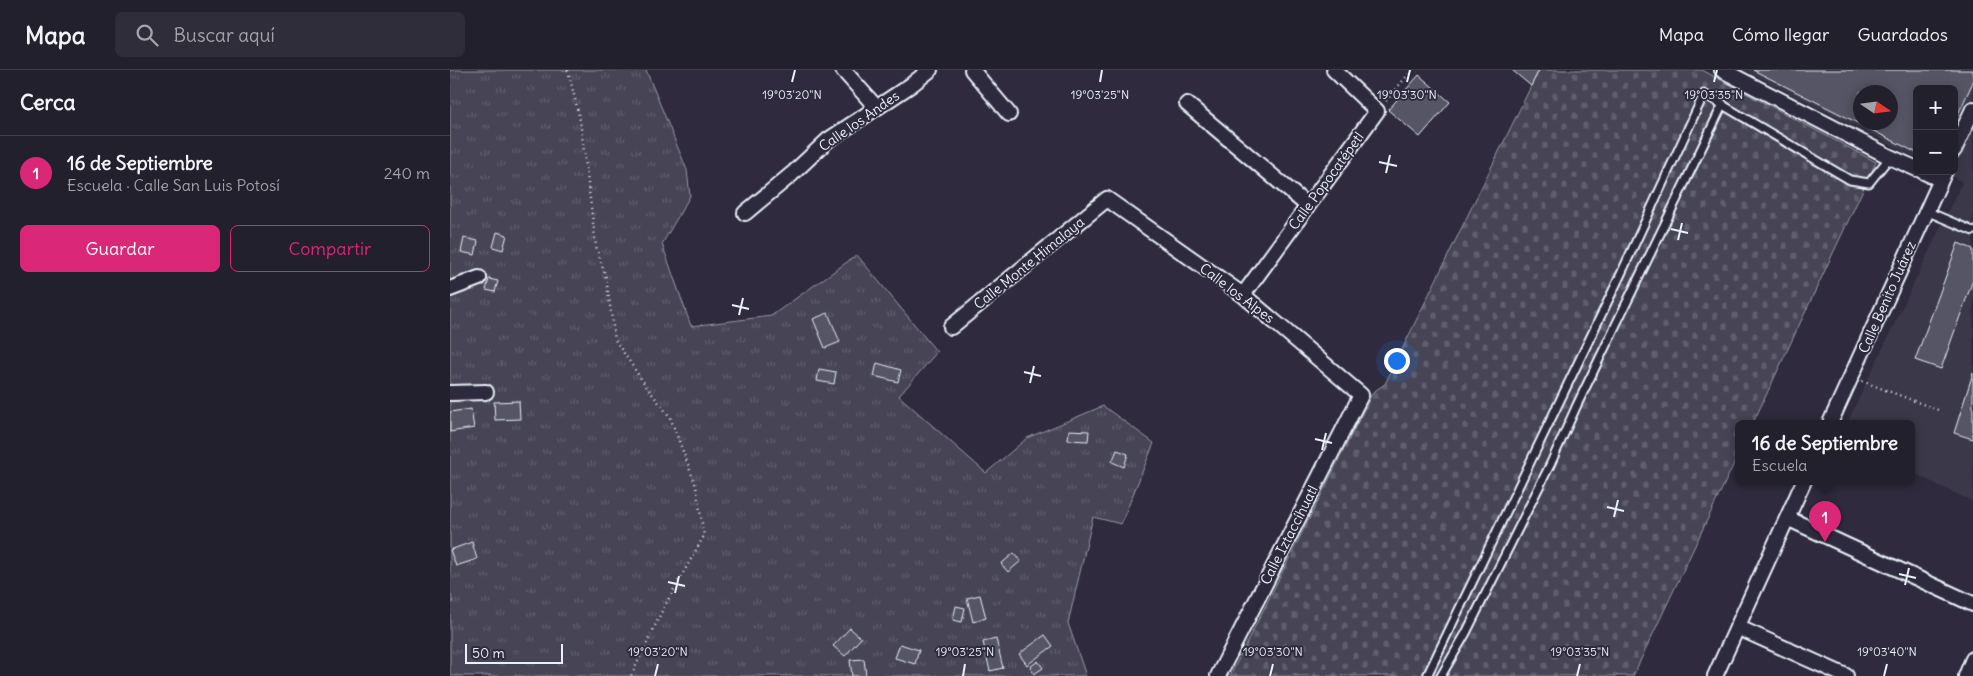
<!DOCTYPE html>
<html lang="es">
<head>
<meta charset="utf-8">
<style>
	:root { --surface:#23202e; --page:#2f2d3a; --text:#f1f3f6; --muted:#a3a3aa; --line:#403e4a; --accent:#db2777 }
	body { margin:0; font-family:Delius,sans-serif; background:var(--page); color:var(--text) }
	.controls { position:absolute; right:15px; top:15px; display:grid; overflow:hidden; border-radius:8px; box-shadow:0 2px 12px #0003 }
	.controls button { width:45px; height:45px; display:grid; place-items:center; padding:0; border:0; border-bottom:1px solid var(--line); background:var(--surface); color:var(--text); font:25px sans-serif }
	.compass { position:absolute; left:1403px; top:15px; width:45px; height:45px; border-radius:50%; background:var(--surface); box-shadow:0 2px 12px #0003; rotate:103deg }
	.scale { position:absolute; left:15px; bottom:12px; width:98px; box-sizing:border-box; padding-left:5px; border:2px solid #e8f1f8; border-top:0; font-size:14px; line-height:18px; white-space:nowrap; color:#e8f1f8; -webkit-text-stroke:4px #2f2a3d; paint-order:stroke }
	.you { position:absolute; left:946px; top:290px; width:18px; height:18px; margin:-12px; border:4px solid #fff; border-radius:50%; background:#1a73e8; box-shadow:0 0 0 8px #1a73e833 }
	.badge { display:grid; place-items:center; width:32px; height:32px; border-radius:50%; background:var(--accent); color:#fff; font-size:16px; font-weight:700 }
	.pin { position:absolute; translate:-50% -41px; filter:drop-shadow(0 1px 2px #0008) }
	.pin::after { content:''; position:absolute; top:26px; width:18px; height:15px; background:inherit; clip-path:polygon(0 0,100% 0,50% 100%) }
	.popup { position:absolute; left:1285px; top:350px; width:180px; height:65px; box-sizing:border-box; display:grid; place-content:center; border-radius:8px; background:var(--surface); filter:drop-shadow(0 1px 4px #0005); font-size:16px; white-space:nowrap; color:var(--muted) }
	.popup b { font-size:19px; color:var(--text) }
	.popup::after { content:''; position:absolute; left:50%; top:100%; margin-left:-10px; border:10px solid transparent; border-top-color:var(--surface) }
	.list { margin:0; padding:0; list-style:none }
	h2 { display:flex; justify-content:space-between; align-items:center; height:65px; margin:0; padding:0 20px; font-size:21px }
	h2 small { font-size:16px; font-weight:400; color:var(--muted) }
	.list li { display:grid; grid-template-columns:32px 1fr auto; gap:15px; align-items:center; box-sizing:border-box; height:75px; padding:0 20px; border-top:1px solid var(--line) }
	.list b { display:block; font-size:19px; white-space:nowrap }
	.list p { margin:0; font-size:16px; white-space:nowrap; color:var(--muted) }
	.list em { font-size:16px; font-style:normal; color:var(--muted) }
	.actions { display:flex; gap:10px; padding:15px 20px }
	.actions a { flex:1; padding:11px 0; border:1px solid var(--accent); border-radius:8px; text-align:center; font-size:18px; color:var(--accent) }
	.actions .main { background:var(--accent); color:#fff }
	.icon { flex:none; width:28px; height:28px; fill:none; stroke:currentColor; stroke-width:2; stroke-linecap:round; stroke-linejoin:round }
	.map { position:relative; flex:none; width:1523px; height:606px; overflow:hidden }
	header { display:flex; align-items:center; gap:30px; box-sizing:border-box; height:70px; padding:0 25px; background:var(--surface); border-bottom:1px solid var(--line) }
	header strong { font-size:24px }
	nav { display:flex; gap:28px; margin-inline-start:auto; font-size:18px }
	.search { width:350px; height:45px; background:var(--page); display:flex; align-items:center; gap:12px; box-sizing:border-box; padding:0 18px; border-radius:8px; color:var(--muted); font-size:19px }
	main { display:flex }
	aside { flex:1; background:var(--surface) }
	.map>svg:first-child { display:block }
	.built { fill:#3b3749; fill-rule:evenodd }
	.grass { fill:url(#grass-tufts); stroke:#979aa6 }
	.cemetery { fill:url(#cemetery-stones); stroke:#979aa6 }
	.building { fill:#575565; stroke:#e8f1f8; fill-rule:evenodd }
	.lines { fill:none; stroke-linecap:round; stroke-linejoin:round }
	.service-casing { stroke:#e8f1f8; stroke-width:11 }
	.minor-casing { stroke:#e8f1f8; stroke-width:18 }
	.path { stroke:#e8f1f8; stroke-width:2.5; stroke-dasharray:1 4; stroke-linecap:butt }
	.service { stroke:#2f2a3d; stroke-width:7 }
	.minor { stroke:#2f2a3d; stroke-width:14 }
	.ticks { fill:none; stroke:#e8f1f8; stroke-width:2 }
	.labels { text-anchor:middle; stroke-width:4; stroke-linejoin:round; paint-order:stroke }
	.street-label { font-size:14px; fill:#e8f1f8; stroke:#2f2a3d }
	.ticks-label { font-size:12px; text-anchor:middle; fill:#e8f1f8; stroke:#2f2a3d; stroke-width:4; stroke-linejoin:round; paint-order:stroke }
</style>
</head>
<body>
<header>
<strong>Mapa</strong>
<div class="search"><svg class="icon" aria-label="search" viewBox="0 0 24 24"><circle cx="10" cy="10" r="6"/><path d="M15 15l6 6"/></svg>Buscar aquí</div>
<nav><a>Mapa</a><a>Cómo llegar</a><a>Guardados</a></nav>
</header>
<main>
<aside>
<h2>Cerca<small></small></h2>
<ul class="list">
<li><span class="badge">1</span><div><b>16 de Septiembre</b><p>Escuela · Calle San Luis Potosí</p></div><em>240 m</em></li>
</ul>
<div class="actions"><a class="main">Guardar</a><a>Compartir</a></div>
</aside>
<div class="map">
<svg width="1523" height="606" viewBox="0 0 1523 606">
	<defs>
		<pattern id="grass-tufts" width="24" height="20" patternUnits="userSpaceOnUse" patternTransform="scale(1.25)"><rect width="24" height="20" fill="#464455"/><path d="M3 7l-1-3M5 7V3M7 7l1-3M15 17l-1-3M17 17v-4M19 17l1-3" fill="none" stroke="#615f6e"/></pattern>
		<pattern id="cemetery-stones" width="16" height="16" patternUnits="userSpaceOnUse" patternTransform="scale(1.25)"><rect width="16" height="16" fill="#464455"/><path d="M2 7V4a2 2 0 0 1 4 0v3zM10 15v-3a2 2 0 0 1 4 0v3z" fill="#615f6e"/></pattern>
	</defs>
	<rect width="100%" height="100%" fill="#2f2a3d"/>
	<filter id="ink" filterUnits="userSpaceOnUse"><feTurbulence type="fractalNoise" baseFrequency=".02" numOctaves="2"/><feDisplacementMap in="SourceGraphic" scale="10" xChannelSelector="R" yChannelSelector="G"/><feConvolveMatrix kernelMatrix="1 2 1 2 8 2 1 2 1" color-interpolation-filters="sRGB"/></filter>
	<g filter="url(#ink)">
		<!-- built -->
		<path class="built" d="M 1295,0 L 1523,0 L 1523,432 L 1461,402 L 1461,353 L 1397,353 L 1512,112 L 1492,101 L 1504,101 L 1504,19 L 1467,19 L 1467,88 ZM 1410,22 L 1440,22 L 1440,52 L 1410,52 Z"/>
		<!-- grass -->
		<path class="grass" d="M 0,0 L 196,0 L 237,100 L 240,126 L 212,174 L 241,256 L 321,246 L 407,185 L 487,282 L 449,326 L 536,403 L 577,368 L 653,336 L 704,373 L 671,454 L 643,447 L 618,553 L 636,606 L 0,606 L 0,535 L 3,532 L 0,522 Z"/>
		<!-- cemetery -->
		<path class="cemetery" d="M 1089,0 L 1252,0 L 1426,92 L 1303,353 L 1289,353 L 1289,383 L 1183,606 L 780,606 L 923,322 L 935,314 Z"/>
		<!-- building -->
		<path class="building" d="M 1062,0 L 1089,0 L 1081,16 Z
			M 1303,0 L 1523,0 L 1523,12 L 1504,53 L 1504,19 L 1467,19 L 1467,83 ZM 1410,22 L 1440,22 L 1440,52 L 1410,52 Z
			M 969,5 L 1000,32 L 970,67 L 938,40 Z
			M 47,162 L 57,165 L 53,180 L 43,177 Z
			M 14,168 L 28,171 L 25,185 L 11,182 Z
			M 1508,173 L 1523,179 L 1523,210 L 1491,299 L 1465,290 Z
			M 39,209 L 48,211 L 45,222 L 36,220 Z
			M 378,243 L 390,272 L 375,278 L 363,249 Z
			M 427,293 L 451,300 L 448,312 L 424,306 Z
			M 369,299 L 386,302 L 384,314 L 367,311 Z
			M 1523,303 L 1523,369 L 1504,363 Z
			M 69,331 L 70,349 L 45,350 L 44,332 Z
			M 21,339 L 24,358 L 0,362 L 0,342 Z
			M 619,360 L 639,361 L 638,371 L 618,370 Z
			M 667,380 L 678,384 L 674,397 L 662,392 Z
			M 22,472 L 27,489 L 6,496 L 0,480 Z
			M 564,483 L 571,491 L 558,502 L 551,494 Z
			M 530,525 L 536,548 L 523,552 L 517,528 Z
			M 506,536 L 515,538 L 512,552 L 503,550 Z
			M 400,558 L 411,568 L 395,586 L 383,576 Z
			M 595,565 L 603,576 L 577,595 L 569,584 Z
			M 546,569 L 553,598 L 540,601 L 533,572 Z
			M 450,574 L 469,580 L 465,594 L 445,588 Z
			M 414,589 L 416,606 L 402,606 L 400,590 Z
			M 588,591 L 593,598 L 584,604 L 580,597 Z"/>
		<g class="lines">
			<defs>
				<path id="service" d="M 1476,141 L 1523,161
					M 977,606 L 1170,206 L 1254,24 L 1400,110 L 1419,113 L 1440,87
					M 991,606 L 1016,563 L 1100,395 L 1127,335 L 1273,34"/>
				<path id="minor" d="M 393,0 L 426,37
					M 522,0 L 559,44
					M 1272,0 L 1440,87 L 1467,99
					M 737,34 L 858,136
					M 1504,80 L 1523,39
					M 1472,101 L 1491,110
					M 295,143 L 342,104 L 378,70 L 461,15 L 480,0
					M 0,219 L 29,208
					M 793,225 L 927,41 L 884,0
					M 501,257 L 657,129 L 793,225 L 911,325 L 768,606
					M 0,323 L 36,322
					M 1380,353 L 1495,101
					M 1337,448 L 1523,534
					M 1287,557 L 1396,606
					M 1265,606 L 1354,411
					M 1516,606 L 1523,589"/>
			</defs>
			<!-- service casing -->
			<use href="#service" class="service-casing"/>
			<!-- minor casing -->
			<use href="#minor" class="minor-casing"/>
			<!-- path -->
			<path class="path" d="M 118,0 L 130,50 L 146,176 L 156,208 L 165,270 L 196,316 L 220,347 L 246,416 L 254,466 L 214,537 L 181,606
				M 936,31 L 962,0
				M 1412,311 L 1488,340"/>
			<!-- service -->
			<use href="#service" class="service"/>
			<!-- minor -->
			<use href="#minor" class="minor"/>
		</g>
	</g>
	<!-- ticks -->
	<path class="ticks" d="M 342,12 L 345,0M 650,12 L 652,0M 957,12 L 960,0M 1264,12 L 1267,0M 929,92 L 947,96M 936,103 L 940,85M 1221,159 L 1238,163M 1228,170 L 1232,153M 282,235 L 299,239M 289,245 L 293,228M 574,302 L 591,306M 580,313 L 584,296M 865,369 L 882,373M 872,380 L 876,363M 1157,437 L 1174,441M 1164,447 L 1168,430M 1449,504 L 1466,508M 218,512 L 235,516M 1455,515 L 1459,498M 225,523 L 229,506M 205,606 L 208,594M 513,606 L 515,594M 820,606 L 823,594M 1127,606 L 1130,594M 1434,606 L 1437,594"/>
	<g class="labels">
		<!-- street labels -->
		<g class="street-label">
			<text transform="translate(409 51) rotate(-35)" y="5">Calle los Andes</text>
			<text transform="translate(876 111) rotate(-54)" y="5">Calle Popocatépetl</text>
			<text transform="translate(579 193) rotate(-39)" y="5">Calle Monte Himalaya</text>
			<text transform="translate(787 223) rotate(37)" y="5">Calle los Alpes</text>
			<text transform="translate(1437 227) rotate(-66)" y="5">Calle Benito Juárez</text>
			<text transform="translate(839 465) rotate(-63)" y="5">Calle Iztaccíhuatl</text>
		</g>
	</g>
	<g class="ticks-label">
		<text x="342" y="29">19°03'20"N</text>
		<text x="650" y="29">19°03'25"N</text>
		<text x="957" y="29">19°03'30"N</text>
		<text x="1264" y="29">19°03'35"N</text>
		<text x="208" y="586">19°03'20"N</text>
		<text x="515" y="586">19°03'25"N</text>
		<text x="823" y="586">19°03'30"N</text>
		<text x="1130" y="586">19°03'35"N</text>
		<text x="1437" y="586">19°03'40"N</text>
	</g>
</svg>
<div class="controls">
<button>+</button>
<button>−</button>
</div>
<svg class="compass" viewBox="-18 -18 36 36"><path d="M0-13l5 13h-10z" fill="#e53935"/><path d="M0 13l5-13h-10z" fill="#a3a3aa"/></svg>
<div class="scale">50 m</div>
<div class="you"></div>
<div class="pin badge" style="left:1375px;top:472px">1</div>
<div class="popup"><b>16 de Septiembre</b>Escuela</div>
</div>
</main>
</body>
</html>
